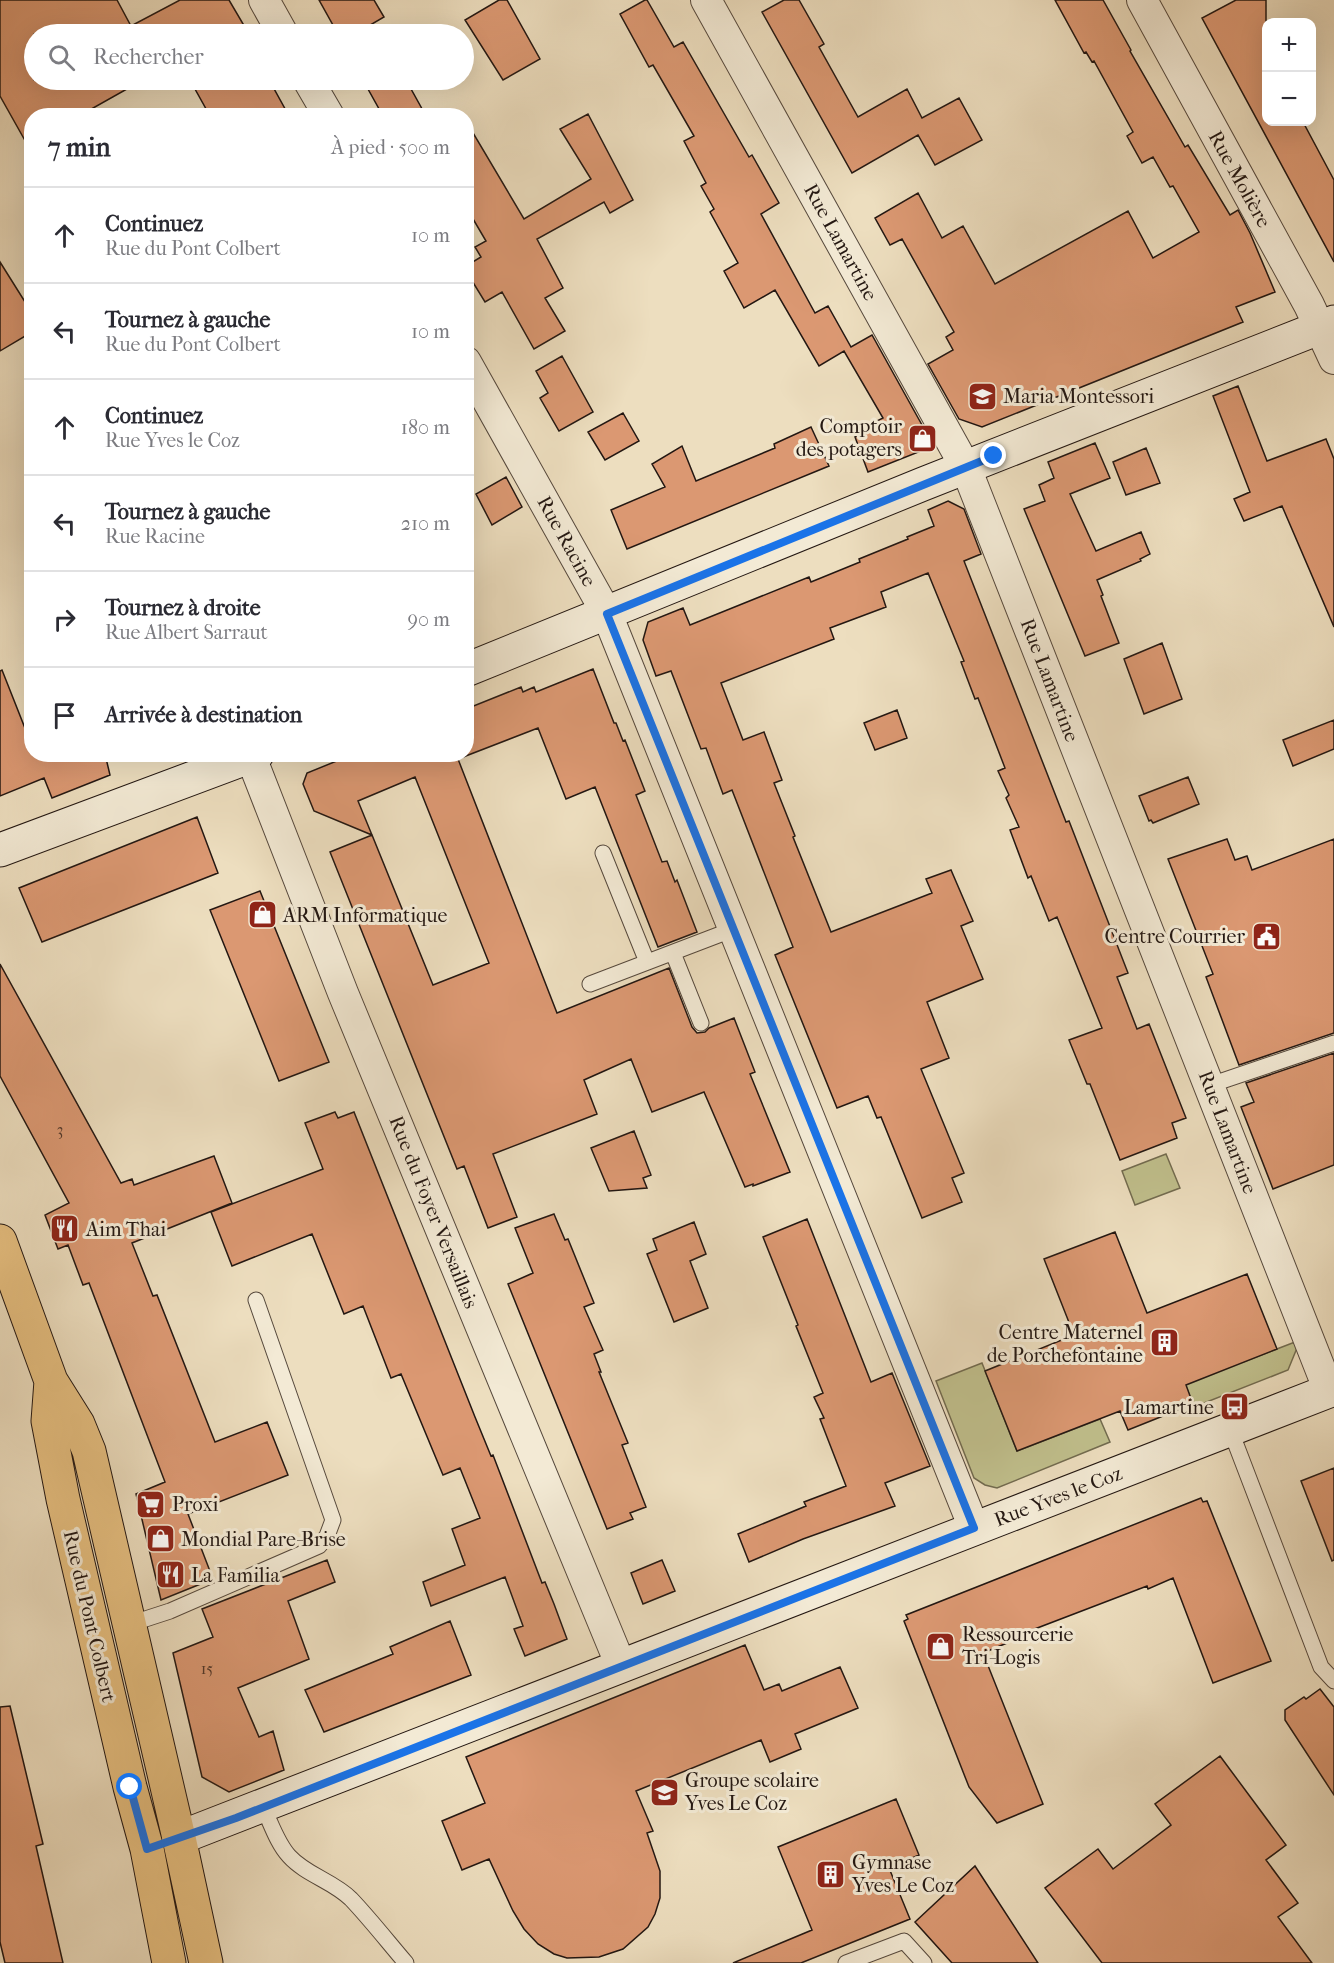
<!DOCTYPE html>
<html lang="fr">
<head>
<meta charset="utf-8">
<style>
	:root { --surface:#fff; --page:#f7f7f7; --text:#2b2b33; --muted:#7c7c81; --line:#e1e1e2 }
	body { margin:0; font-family:"IM FELL French Canon",serif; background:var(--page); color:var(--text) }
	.controls { position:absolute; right:18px; top:18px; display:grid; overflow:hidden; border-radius:12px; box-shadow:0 6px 24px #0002 }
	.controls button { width:54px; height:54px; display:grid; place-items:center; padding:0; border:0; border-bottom:2px solid var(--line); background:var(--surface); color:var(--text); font:30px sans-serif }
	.stop { position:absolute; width:18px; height:18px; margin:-14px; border:4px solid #1a73e8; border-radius:50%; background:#fff }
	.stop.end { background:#1a73e8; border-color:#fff; box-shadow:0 2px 6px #0008 }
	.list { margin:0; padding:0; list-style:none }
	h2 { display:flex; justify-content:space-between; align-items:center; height:78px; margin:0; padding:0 24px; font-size:26px }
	h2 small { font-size:20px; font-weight:400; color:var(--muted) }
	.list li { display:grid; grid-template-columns:39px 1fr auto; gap:18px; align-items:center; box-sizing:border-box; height:96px; padding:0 24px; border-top:2px solid var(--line) }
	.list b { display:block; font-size:22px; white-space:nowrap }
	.list p { margin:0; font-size:20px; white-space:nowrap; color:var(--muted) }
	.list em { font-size:20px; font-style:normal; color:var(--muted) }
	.icon { flex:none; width:33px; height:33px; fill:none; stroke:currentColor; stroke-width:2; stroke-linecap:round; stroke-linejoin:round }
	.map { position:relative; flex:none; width:1334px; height:1963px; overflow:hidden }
	.search { position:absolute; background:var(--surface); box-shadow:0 6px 24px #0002; left:24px; top:24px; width:450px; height:66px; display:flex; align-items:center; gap:15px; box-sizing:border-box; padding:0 21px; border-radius:33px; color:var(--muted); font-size:22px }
	.panel { position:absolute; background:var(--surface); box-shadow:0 6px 24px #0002; left:24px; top:108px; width:450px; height:654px; border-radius:24px }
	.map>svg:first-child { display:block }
	.green { fill:#c0bf8c; stroke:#726b4f; stroke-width:1.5 }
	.building { fill:#db9872; stroke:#231712; stroke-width:1.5 }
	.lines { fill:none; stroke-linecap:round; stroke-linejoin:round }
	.lane-casing { stroke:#56493d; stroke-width:17 }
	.street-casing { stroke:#56493d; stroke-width:32 }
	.secondary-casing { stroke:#231712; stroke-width:35 }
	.primary-casing { stroke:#231712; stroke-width:35 }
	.lane { stroke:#f3ead5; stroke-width:15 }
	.street { stroke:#f3ead5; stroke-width:30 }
	.secondary { stroke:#f3ead5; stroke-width:33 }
	.primary { stroke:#e6bf80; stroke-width:33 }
	.route { stroke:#1a73e8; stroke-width:8 }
	.labels { text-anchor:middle; stroke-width:6; stroke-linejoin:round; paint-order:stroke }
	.number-label { font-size:16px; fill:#51372a }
	.street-label { font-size:20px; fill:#231712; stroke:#f3ead5 }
	.poi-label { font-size:20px; fill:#231712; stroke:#f3ead5; text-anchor:start }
</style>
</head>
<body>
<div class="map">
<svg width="1334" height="1963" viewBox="0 0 1334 1963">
	<rect width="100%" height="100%" fill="#eddebf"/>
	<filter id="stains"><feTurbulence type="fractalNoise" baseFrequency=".00333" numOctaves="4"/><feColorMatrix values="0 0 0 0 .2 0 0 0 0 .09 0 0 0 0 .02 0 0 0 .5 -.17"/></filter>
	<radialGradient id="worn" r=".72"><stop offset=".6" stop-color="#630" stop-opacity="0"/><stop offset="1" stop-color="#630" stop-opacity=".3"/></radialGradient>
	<!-- green -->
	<path class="green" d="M 1166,1154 L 1180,1188 L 1135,1205 L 1122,1171 Z
		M 1295,1342 L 1297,1348 L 1288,1370 L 1194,1407 L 1172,1350 L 1243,1362 Z
		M 982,1363 L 1017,1451 L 1100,1419 L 1110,1442 L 997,1488 L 985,1485 L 974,1478 L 936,1381 Z"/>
	<!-- building -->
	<path class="building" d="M 0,0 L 117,0 L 131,26 L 180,0 L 229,0 L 249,34 L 34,34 L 34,80 L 143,80 L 79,116 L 32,116 L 32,153 L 0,96 Z
		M 319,0 L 374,0 L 384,17 L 355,34 L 338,34 Z
		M 499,0 L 507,0 L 540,59 L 503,80 L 465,20 Z
		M 645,0 L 647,0 L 674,47 L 683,42 L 749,157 L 752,155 L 779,203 L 761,214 L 815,313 L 828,306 L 851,347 L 872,335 L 927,434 L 921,451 L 868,472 L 855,437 L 873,429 L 871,424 L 883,418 L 844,351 L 819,366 L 775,290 L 744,308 L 724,271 L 738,263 L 710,212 L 714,209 L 701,186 L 706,183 L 684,141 L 694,136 L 653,65 L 649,67 L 620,14 Z
		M 784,0 L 799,0 L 824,44 L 819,47 L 858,117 L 907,89 L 922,118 L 959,98 L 982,140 L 935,165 L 918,135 L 852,173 L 762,12 Z
		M 1055,0 L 1103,0 L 1131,50 L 1130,51 L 1185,147 L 1188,145 L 1230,215 L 1238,210 L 1250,233 L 1275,292 L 1236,307 L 1243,322 L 982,427 L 959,419 L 928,364 L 953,350 L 946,337 L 954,332 L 902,239 L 890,245 L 875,218 L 918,193 L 942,238 L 963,226 L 995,284 L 1128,211 L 1153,258 L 1199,232 L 1173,186 L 1170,187 L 1153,157 L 1142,163 L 1127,136 L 1133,132 L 1094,61 L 1092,62 L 1086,52 L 1084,53 Z
		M 1236,0 L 1266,0 L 1266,122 L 1303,122 L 1334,180 L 1334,262 L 1202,18 Z
		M 190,80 L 272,80 L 274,84 L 272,85 L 289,116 L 210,116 Z
		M 363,80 L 406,80 L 426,116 L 383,116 Z
		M 588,114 L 633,200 L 610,213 L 604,202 L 537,239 L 563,288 L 545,298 L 565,331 L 534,349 L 502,292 L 485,302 L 466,271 L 466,266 L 481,257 L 475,247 L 486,241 L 466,207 L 466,121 L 524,219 L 591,179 L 560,129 Z
		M 0,262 L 32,313 L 32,332 L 0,351 Z
		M 562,356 L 593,412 L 559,431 L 540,398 L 548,393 L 536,371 Z
		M 1238,386 L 1267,461 L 1326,439 L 1334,459 L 1334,627 L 1282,506 L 1244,521 L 1234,499 L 1250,492 L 1213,396 Z
		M 623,413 L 639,441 L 605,460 L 588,432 Z
		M 811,427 L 829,466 L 627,549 L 611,510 L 665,487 L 652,464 L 682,446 L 696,481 L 775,448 L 774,444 Z
		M 1095,443 L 1110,478 L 1070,494 L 1096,551 L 1141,532 L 1150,554 L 1140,559 L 1141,561 L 1097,580 L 1103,595 L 1101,596 L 1119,643 L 1085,656 L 1024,509 L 1045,501 L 1039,485 L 1054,478 L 1048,462 Z
		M 1146,448 L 1160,483 L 1126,495 L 1113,462 Z
		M 506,477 L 522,507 L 492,525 L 476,494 Z
		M 948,501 L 964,509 L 981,554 L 964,561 L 1066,822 L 1069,821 L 1128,973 L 1117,977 L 1137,1029 L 1149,1024 L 1186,1118 L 1172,1123 L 1177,1138 L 1120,1160 L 1090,1084 L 1087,1084 L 1069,1040 L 1102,1028 L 1057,917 L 1049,921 L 1031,876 L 1028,878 L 1010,830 L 1019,827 L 1006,798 L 1009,795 L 998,771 L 1005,768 L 978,698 L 975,699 L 961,662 L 964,661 L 928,573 L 881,592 L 886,607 L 830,628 L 834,639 L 721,683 L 743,740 L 764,732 L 782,780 L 774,783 L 795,836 L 793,837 L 831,932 L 932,893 L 926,879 L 951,870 L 973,921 L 961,926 L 983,979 L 927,1002 L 949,1058 L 921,1069 L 964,1173 L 952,1178 L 962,1202 L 922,1218 L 881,1117 L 877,1118 L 868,1096 L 837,1108 L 775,955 L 793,947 L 732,790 L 723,794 L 706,748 L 701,749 L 671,671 L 656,676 L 643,640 L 648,622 L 683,608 L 690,625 L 809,577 L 811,582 L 860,562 L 859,559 L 908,539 L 907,537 L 934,526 L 928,510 Z
		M 1162,643 L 1182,699 L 1144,714 L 1124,659 Z
		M 593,669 L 614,723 L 616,723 L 623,741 L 625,740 L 645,791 L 636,795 L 662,862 L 667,861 L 675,882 L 677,880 L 697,932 L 658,947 L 595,787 L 566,799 L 538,728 L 458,759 L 557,1013 L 669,968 L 692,1027 L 697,1033 L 705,1032 L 709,1028 L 734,1018 L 755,1072 L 750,1074 L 790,1172 L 753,1186 L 753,1184 L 745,1187 L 704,1092 L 652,1112 L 631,1059 L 584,1080 L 597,1114 L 493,1154 L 517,1217 L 488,1228 L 464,1166 L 457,1169 L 330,852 L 372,835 L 433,985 L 489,963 L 415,777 L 358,801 L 372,835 L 314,811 L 303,784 L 307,773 L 354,754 L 466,754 L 466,709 L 521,687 L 523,692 L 534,687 L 536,692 Z
		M 2,670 L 32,746 L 32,754 L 105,754 L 110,775 L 52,798 L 44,778 L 0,796 L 0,671 Z
		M 897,710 L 907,738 L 875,750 L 864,723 Z
		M 1334,720 L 1334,749 L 1293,766 L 1283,740 Z
		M 1188,777 L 1199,804 L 1153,823 L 1151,820 L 1149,821 L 1139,796 Z
		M 197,817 L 218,873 L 42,942 L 19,888 Z
		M 1227,839 L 1235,860 L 1247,856 L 1252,870 L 1334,839 L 1334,1033 L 1239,1065 L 1206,977 L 1213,974 L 1168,859 Z
		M 260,891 L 329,1062 L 279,1081 L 210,910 Z
		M 0,964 L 121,1183 L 132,1179 L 134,1185 L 214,1156 L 232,1203 L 132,1243 L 153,1296 L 157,1295 L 215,1442 L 267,1422 L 288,1475 L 188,1514 L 213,1579 L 161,1600 L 136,1494 L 165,1482 L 89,1283 L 83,1285 L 68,1245 L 58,1249 L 45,1215 L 69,1203 L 0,1076 Z
		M 1334,1053 L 1334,1165 L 1273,1189 L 1241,1107 L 1254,1102 L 1246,1083 Z
		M 335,1112 L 338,1118 L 354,1112 L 475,1417 L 491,1456 L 493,1455 L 542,1583 L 545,1582 L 554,1604 L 567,1639 L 525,1656 L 514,1629 L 523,1626 L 505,1577 L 431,1606 L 423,1582 L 465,1565 L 452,1529 L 480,1518 L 460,1468 L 443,1475 L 401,1374 L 391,1378 L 363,1306 L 344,1314 L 312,1234 L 232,1266 L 211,1212 L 323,1169 L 305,1123 Z
		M 634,1131 L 651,1175 L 643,1178 L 647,1188 L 609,1191 L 591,1148 Z
		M 554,1214 L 565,1240 L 568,1239 L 594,1303 L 584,1307 L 603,1350 L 594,1354 L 601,1372 L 599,1372 L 628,1443 L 622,1445 L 646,1507 L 630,1513 L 633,1519 L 607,1529 L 508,1284 L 533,1273 L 515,1228 Z
		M 807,1219 L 871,1382 L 892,1373 L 930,1466 L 885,1483 L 895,1506 L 803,1539 L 749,1562 L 738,1534 L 806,1506 L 804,1502 L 846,1486 L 820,1419 L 824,1418 L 814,1397 L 823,1393 L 796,1326 L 798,1325 L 763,1237 Z
		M 694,1222 L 706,1254 L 690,1261 L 708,1308 L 674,1322 L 647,1254 L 657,1250 L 653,1239 Z
		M 1115,1232 L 1147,1313 L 1247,1274 L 1277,1349 L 1186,1385 L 1193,1404 L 1128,1430 L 1120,1411 L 1017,1451 L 985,1371 L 1074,1335 L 1044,1259 Z
		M 1334,1468 L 1334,1560 L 1332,1561 L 1301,1481 Z
		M 1201,1498 L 1203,1502 L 1207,1501 L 1271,1661 L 1213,1683 L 1173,1578 L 1148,1589 L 1147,1586 L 1006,1640 L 1007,1643 L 983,1653 L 1043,1804 L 997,1823 L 969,1787 L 904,1621 L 908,1619 L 906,1615 Z
		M 327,1560 L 335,1582 L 288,1601 L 309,1659 L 238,1688 L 259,1737 L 273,1731 L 284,1770 L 229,1792 L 202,1777 L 173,1653 L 213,1637 L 202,1609 Z
		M 662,1560 L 675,1591 L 643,1604 L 631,1573 Z
		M 450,1621 L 471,1675 L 324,1732 L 305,1690 L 393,1654 L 390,1647 Z
		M 745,1645 L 764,1690 L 779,1684 L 782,1691 L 840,1667 L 858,1708 L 795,1734 L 801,1749 L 770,1762 L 761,1740 L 636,1791 L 653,1831 L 647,1833 L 660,1871 L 660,1898 L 655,1914 L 648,1927 L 623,1949 L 599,1957 L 567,1958 L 554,1954 L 538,1944 L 524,1929 L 513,1911 L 489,1859 L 462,1870 L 442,1821 L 485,1803 L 466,1757 Z
		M 1320,1689 L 1334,1707 L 1334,1795 L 1285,1720 L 1285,1710 L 1304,1697 L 1306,1699 Z
		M 10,1706 L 43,1844 L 36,1846 L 63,1963 L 5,1963 L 0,1942 L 0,1707 Z
		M 1220,1756 L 1286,1845 L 1266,1860 L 1298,1903 L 1278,1917 L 1312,1963 L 1102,1963 L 1045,1888 L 1098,1849 L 1113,1869 L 1171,1825 L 1155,1804 Z
		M 896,1799 L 919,1855 L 889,1868 L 910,1919 L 801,1963 L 733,1963 L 812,1930 L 778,1847 Z
		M 975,1866 L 1038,1963 L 952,1963 L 915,1922 Z"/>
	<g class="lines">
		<defs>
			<path id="lane" d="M 603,853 L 647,962
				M 673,953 L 701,1023
				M 590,984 L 734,929
				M 1210,1085 L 1334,1043
				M 1230,1429 L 1321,1667 L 1334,1681
				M 130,1624 L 170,1611 L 319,1546 L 327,1536 L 333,1520 L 256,1300
				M 263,1807 C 271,1823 277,1843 289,1856 C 306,1875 333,1881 351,1899 C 370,1919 388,1942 406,1963
				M 846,1963 L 904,1941 L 924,1963"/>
			<path id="street" d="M 264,0 L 283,34
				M 706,0 L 966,468 L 1329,1391
				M 1142,0 L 1309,305 L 1334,359
				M 308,80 L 329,116
				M 466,362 L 607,614 L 974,1528
				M 251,757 L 343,993 L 621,1666"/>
			<path id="secondary" d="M 466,670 L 923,484 L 1334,322
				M 0,850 L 257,754
				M 179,1838 L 1334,1389"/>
			<path id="primary" d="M 0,1241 L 51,1381 L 78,1424 L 89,1451 L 179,1838 L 206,1963
				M 51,1381 L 48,1421 L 63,1499 L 130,1787 L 147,1849 L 169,1963"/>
		</defs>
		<!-- lane casing -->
		<use href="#lane" class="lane-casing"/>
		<!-- street casing -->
		<use href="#street" class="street-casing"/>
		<!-- secondary casing -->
		<use href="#secondary" class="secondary-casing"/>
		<!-- primary casing -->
		<use href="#primary" class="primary-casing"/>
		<!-- lane -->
		<use href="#lane" class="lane"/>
		<!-- street -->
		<use href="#street" class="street"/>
		<!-- secondary -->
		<use href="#secondary" class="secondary"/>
		<!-- primary -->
		<use href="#primary" class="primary"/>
	</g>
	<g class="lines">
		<!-- route -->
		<path class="route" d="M 130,1787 L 147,1849 L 236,1818 L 974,1528 L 607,614 L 994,456"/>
	</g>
	<!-- icons -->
	<defs>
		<symbol id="school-square" viewBox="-11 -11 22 22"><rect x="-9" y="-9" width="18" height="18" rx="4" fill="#8f2418" stroke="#f3ead5"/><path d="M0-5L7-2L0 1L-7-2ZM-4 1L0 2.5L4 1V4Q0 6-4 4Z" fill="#fff"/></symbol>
		<symbol id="shop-square" viewBox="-11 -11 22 22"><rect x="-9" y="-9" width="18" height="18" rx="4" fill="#8f2418" stroke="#f3ead5"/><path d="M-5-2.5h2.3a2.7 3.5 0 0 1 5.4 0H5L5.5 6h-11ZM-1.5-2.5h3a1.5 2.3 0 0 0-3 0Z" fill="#fff"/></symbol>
		<symbol id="civic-square" viewBox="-11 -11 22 22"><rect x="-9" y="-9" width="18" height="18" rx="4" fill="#8f2418" stroke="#f3ead5"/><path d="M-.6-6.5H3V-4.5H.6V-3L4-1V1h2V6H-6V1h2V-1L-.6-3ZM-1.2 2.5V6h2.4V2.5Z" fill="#fff"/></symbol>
		<symbol id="restaurant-square" viewBox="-11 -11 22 22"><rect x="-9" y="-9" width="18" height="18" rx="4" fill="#8f2418" stroke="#f3ead5"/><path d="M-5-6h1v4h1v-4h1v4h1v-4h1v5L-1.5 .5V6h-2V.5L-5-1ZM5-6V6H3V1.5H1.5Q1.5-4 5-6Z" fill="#fff"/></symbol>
		<symbol id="building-square" viewBox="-11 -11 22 22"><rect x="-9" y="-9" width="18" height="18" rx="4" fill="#8f2418" stroke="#f3ead5"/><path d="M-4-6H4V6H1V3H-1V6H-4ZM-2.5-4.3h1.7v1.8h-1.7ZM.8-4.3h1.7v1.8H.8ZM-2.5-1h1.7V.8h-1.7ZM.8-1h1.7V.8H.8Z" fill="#fff"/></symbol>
		<symbol id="bus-square" viewBox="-11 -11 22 22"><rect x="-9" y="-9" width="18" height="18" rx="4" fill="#8f2418" stroke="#f3ead5"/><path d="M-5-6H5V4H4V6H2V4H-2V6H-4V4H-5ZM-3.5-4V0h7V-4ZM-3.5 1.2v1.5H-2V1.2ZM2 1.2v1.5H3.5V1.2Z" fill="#fff"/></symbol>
		<symbol id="supermarket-square" viewBox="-11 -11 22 22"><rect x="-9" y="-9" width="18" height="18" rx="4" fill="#8f2418" stroke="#f3ead5"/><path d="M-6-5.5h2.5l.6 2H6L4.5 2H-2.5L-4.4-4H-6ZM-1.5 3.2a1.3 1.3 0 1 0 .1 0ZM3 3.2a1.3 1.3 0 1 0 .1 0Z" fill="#fff"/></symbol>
	</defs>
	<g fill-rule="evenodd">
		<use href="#school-square" x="966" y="380" width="33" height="33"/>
		<use href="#shop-square" x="906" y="422" width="33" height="33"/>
		<use href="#shop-square" x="246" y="898" width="33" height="33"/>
		<use href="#civic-square" x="1250" y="920" width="33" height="33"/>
		<use href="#restaurant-square" x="48" y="1212" width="33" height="33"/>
		<use href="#building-square" x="1148" y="1326" width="33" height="33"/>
		<use href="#bus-square" x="1218" y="1390" width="33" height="33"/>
		<use href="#supermarket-square" x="134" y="1488" width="33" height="33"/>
		<use href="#shop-square" x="144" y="1522" width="33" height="33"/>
		<use href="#restaurant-square" x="154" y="1558" width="33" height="33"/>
		<use href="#shop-square" x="924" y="1630" width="33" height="33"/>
		<use href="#school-square" x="648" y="1776" width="33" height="33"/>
		<use href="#building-square" x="814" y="1858" width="33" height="33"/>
	</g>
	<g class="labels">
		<!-- number labels -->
		<g class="number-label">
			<text x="60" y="1135">3</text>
			<text x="207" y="1674">15</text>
		</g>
		<!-- street labels -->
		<g class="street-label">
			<text transform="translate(1240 179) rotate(61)" y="7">Rue Molière</text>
			<text transform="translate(841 242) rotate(61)" y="7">Rue Lamartine</text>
			<text transform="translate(567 541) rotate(61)" y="7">Rue Racine</text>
			<text transform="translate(1050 680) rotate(69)" y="7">Rue Lamartine</text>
			<text transform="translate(1228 1132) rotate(69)" y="7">Rue Lamartine</text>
			<text transform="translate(434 1212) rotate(68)" y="7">Rue du Foyer Versaillais</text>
			<text transform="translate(1058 1496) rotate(-21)" y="7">Rue Yves le Coz</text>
			<text transform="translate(90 1616) rotate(77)" y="7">Rue du Pont Colbert</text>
		</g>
		<!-- poi labels -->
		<g class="poi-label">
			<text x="1003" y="403">Maria Montessori</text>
			<text x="902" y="433" text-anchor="end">Comptoir<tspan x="902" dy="23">des potagers</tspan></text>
			<text x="283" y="922">ARM Informatique</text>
			<text x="1245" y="943" text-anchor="end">Centre Courrier</text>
			<text x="86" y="1236">Aim Thai</text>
			<text x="1143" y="1339" text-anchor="end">Centre Maternel<tspan x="1143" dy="23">de Porchefontaine</tspan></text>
			<text x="1214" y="1414" text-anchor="end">Lamartine</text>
			<text x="172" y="1511">Proxi</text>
			<text x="181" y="1546">Mondial Pare-Brise</text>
			<text x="191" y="1582">La Familia</text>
			<text x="962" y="1641">Ressourcerie<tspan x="962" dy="23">Tri-Logis</tspan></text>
			<text x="685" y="1787">Groupe scolaire<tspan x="685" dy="23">Yves Le Coz</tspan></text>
			<text x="852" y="1869">Gymnase<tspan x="852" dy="23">Yves Le Coz</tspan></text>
		</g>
	</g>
	<rect width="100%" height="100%" filter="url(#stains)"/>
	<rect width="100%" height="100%" fill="url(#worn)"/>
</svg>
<div class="controls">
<button>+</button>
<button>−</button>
</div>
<div class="stop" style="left:130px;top:1787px"></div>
<div class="stop end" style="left:994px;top:456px"></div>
<div class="search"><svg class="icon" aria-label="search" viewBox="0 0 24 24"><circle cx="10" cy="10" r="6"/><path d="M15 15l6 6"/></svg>Rechercher</div>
<section class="panel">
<h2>7 min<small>À pied · 500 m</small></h2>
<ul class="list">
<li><svg class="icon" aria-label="ahead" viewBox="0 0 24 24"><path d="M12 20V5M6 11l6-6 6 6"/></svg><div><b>Continuez</b><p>Rue du Pont Colbert</p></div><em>10 m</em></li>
<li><svg class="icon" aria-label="left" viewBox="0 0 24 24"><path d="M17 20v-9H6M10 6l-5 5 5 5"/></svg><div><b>Tournez à gauche</b><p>Rue du Pont Colbert</p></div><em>10 m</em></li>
<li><svg class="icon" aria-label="ahead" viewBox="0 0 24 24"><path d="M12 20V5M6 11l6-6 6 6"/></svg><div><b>Continuez</b><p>Rue Yves le Coz</p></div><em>180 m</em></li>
<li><svg class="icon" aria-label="left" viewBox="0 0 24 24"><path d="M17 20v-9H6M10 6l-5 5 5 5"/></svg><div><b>Tournez à gauche</b><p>Rue Racine</p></div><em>210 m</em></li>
<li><svg class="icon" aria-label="right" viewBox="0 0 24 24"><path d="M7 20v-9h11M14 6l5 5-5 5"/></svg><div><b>Tournez à droite</b><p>Rue Albert Sarraut</p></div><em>90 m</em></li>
<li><svg class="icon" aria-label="arrive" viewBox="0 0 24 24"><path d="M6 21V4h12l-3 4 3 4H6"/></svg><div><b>Arrivée à destination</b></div></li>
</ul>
</section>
</div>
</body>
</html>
